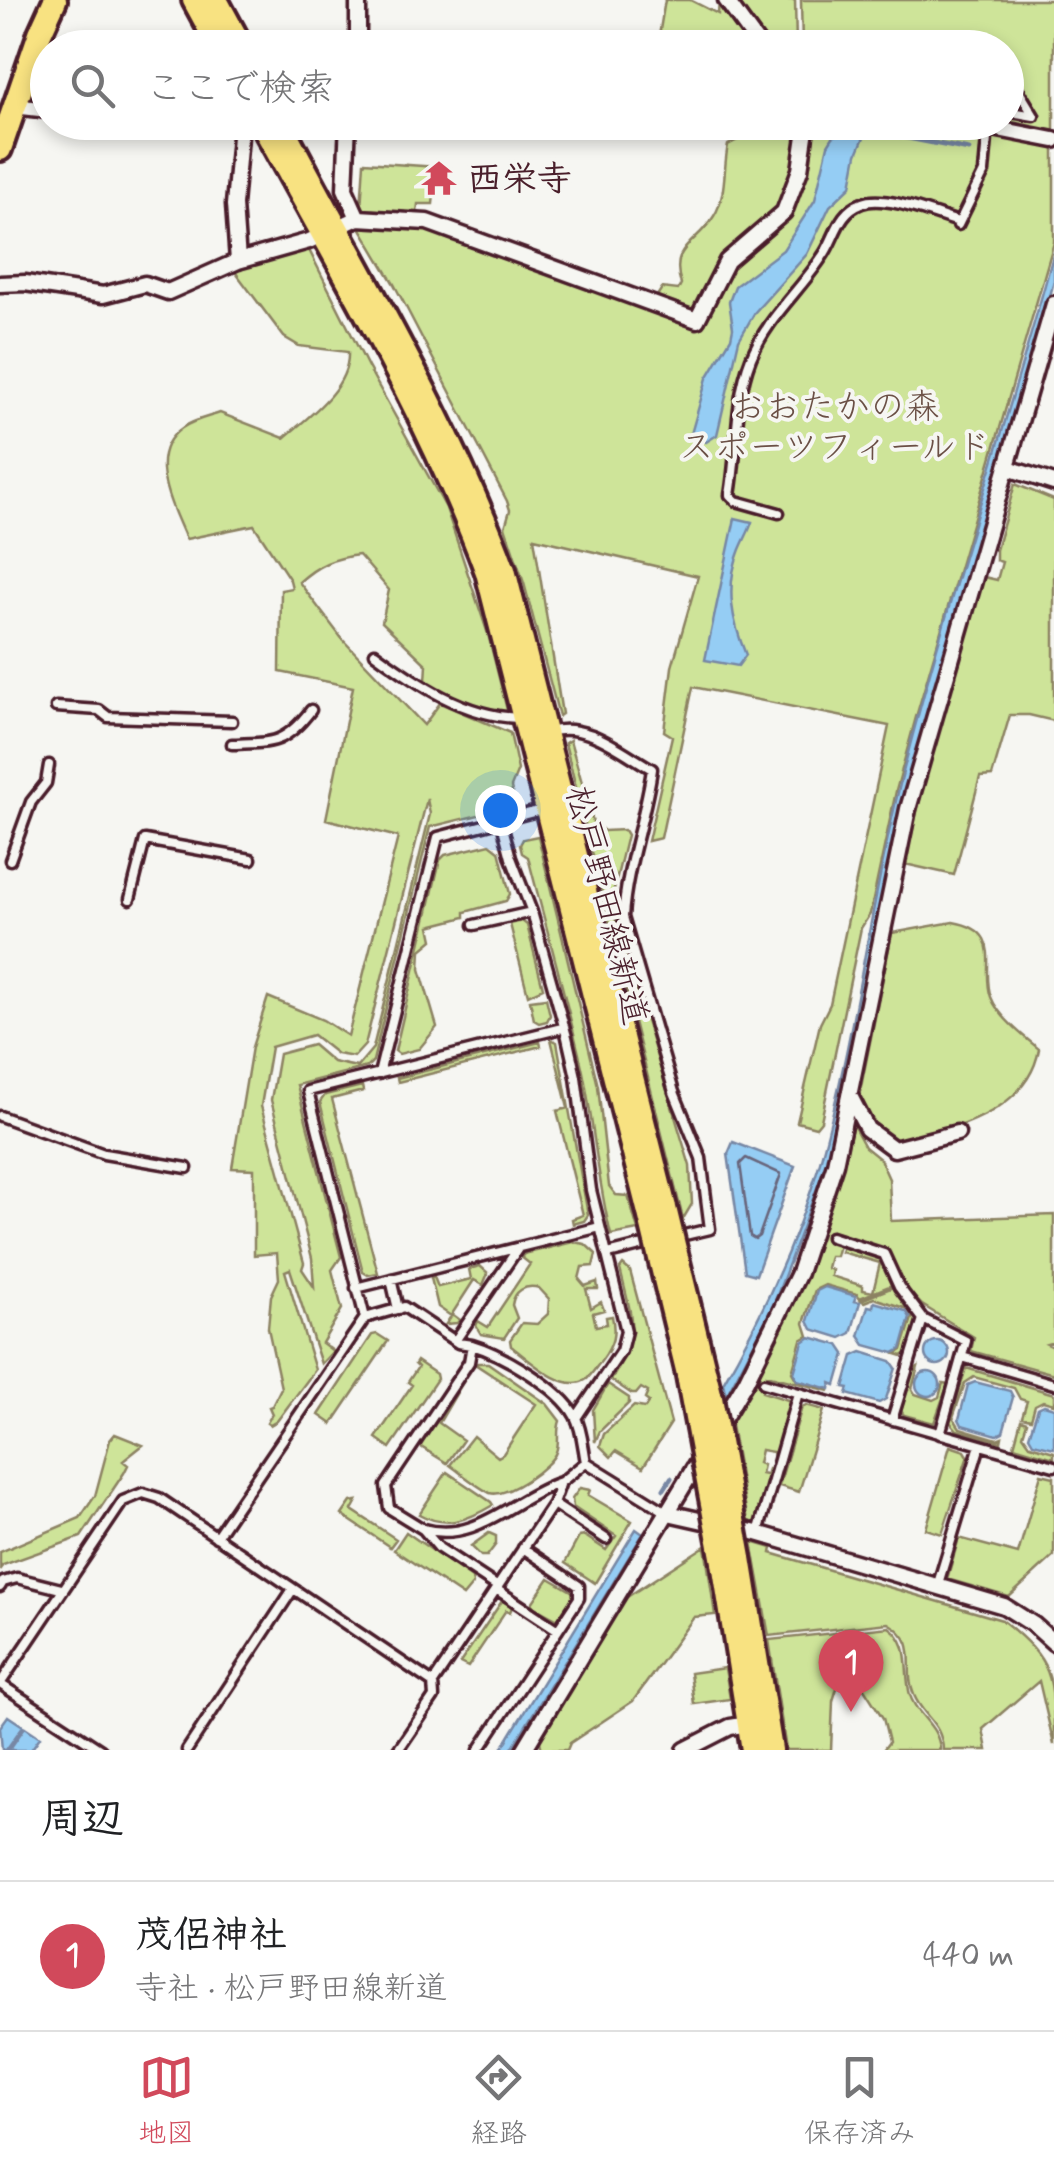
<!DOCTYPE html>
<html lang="ja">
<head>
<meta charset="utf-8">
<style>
	:root { --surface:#fff; --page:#f2f2f2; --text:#202124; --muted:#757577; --line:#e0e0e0; --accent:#d1495b }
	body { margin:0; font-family:Mynerve,"Klee One",sans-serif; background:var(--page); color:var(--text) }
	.you { position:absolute; left:500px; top:810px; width:35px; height:35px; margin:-25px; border:8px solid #fff; border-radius:50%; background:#1a73e8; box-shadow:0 0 0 15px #1a73e833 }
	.badge { display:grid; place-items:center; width:65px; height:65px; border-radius:50%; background:var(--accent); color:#fff; font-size:32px; font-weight:700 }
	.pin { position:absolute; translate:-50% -82px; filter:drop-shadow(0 2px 5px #0008) }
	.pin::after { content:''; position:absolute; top:52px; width:35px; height:30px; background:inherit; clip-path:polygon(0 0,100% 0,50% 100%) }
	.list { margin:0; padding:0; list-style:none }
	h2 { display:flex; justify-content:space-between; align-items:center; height:130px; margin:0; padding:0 40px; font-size:42px }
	h2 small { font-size:32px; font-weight:400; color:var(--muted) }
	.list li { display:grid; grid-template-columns:65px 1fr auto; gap:30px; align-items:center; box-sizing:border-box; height:150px; padding:0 40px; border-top:2px solid var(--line) }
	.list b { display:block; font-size:38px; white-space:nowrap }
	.list p { margin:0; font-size:32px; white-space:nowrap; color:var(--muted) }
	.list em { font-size:32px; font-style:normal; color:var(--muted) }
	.icon { flex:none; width:55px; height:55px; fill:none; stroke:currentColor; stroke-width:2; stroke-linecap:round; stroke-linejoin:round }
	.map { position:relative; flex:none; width:1054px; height:1750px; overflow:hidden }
	.search { position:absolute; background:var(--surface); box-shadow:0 5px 15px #0003; left:30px; right:30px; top:30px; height:110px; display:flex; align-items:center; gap:25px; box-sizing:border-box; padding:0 35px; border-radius:55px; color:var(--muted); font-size:38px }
	.sheet { height:280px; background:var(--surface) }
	nav { display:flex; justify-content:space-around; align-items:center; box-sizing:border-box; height:140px; border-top:2px solid var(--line); background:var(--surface); font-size:28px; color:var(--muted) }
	nav a { display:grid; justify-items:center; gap:5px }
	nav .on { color:var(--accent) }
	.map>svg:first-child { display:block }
	.green { fill:#cee499; stroke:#8c8262; stroke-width:2.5; fill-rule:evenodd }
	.water { fill:#95cdf4; stroke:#7787a4; stroke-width:2.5 }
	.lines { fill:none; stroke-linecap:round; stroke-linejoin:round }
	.shore { stroke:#68657b; stroke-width:2.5 }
	.stream { stroke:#7787a4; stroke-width:5 }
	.service-casing { stroke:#4a1f2b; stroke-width:15 }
	.minor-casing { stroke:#4a1f2b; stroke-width:21 }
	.primary-casing { stroke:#4a1f2b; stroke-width:30 }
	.service { stroke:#f6f6f2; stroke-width:8 }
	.minor { stroke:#f6f6f2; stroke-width:14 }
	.primary { stroke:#f8e281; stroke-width:22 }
	.primary-bridge-casing { stroke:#4a1f2b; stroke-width:30; stroke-linecap:butt }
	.primary-bridge { stroke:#f8e281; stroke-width:22 }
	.labels { text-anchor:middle; stroke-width:8; stroke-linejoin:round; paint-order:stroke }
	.poi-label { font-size:35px; font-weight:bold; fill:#4a1f2b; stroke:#f6f6f2; text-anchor:start }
	.park-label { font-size:35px; fill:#6b5046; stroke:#f6f6f2 }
	.street-label { font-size:35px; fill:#4a1f2b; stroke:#f6f6f2 }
</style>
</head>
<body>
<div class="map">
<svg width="1054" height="1750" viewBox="0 0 1054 1750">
	<rect width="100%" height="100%" fill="#f6f6f2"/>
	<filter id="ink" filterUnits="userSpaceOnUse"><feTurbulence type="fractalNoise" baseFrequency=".01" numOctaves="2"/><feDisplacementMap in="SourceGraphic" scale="20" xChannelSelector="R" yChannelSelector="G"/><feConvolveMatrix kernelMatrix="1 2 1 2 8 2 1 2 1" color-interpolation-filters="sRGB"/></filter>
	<g filter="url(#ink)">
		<!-- green -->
		<path class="green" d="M 665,0 L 690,0 L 718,14 L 719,0 L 795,0 L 796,47 L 657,48 Z
			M 801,0 L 1054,0 L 1054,134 L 997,123 L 1006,122 L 1006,48 L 802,47 Z
			M 480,32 L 474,37 L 474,47 L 389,47 Z
			M 753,123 L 801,123 L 799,152 L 777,214 L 724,259 L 711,275 L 696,310 L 690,312 L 655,299 L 662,288 L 678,290 L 681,284 C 669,246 697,244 714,216 C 727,195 723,168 728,145 L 743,137 Z
			M 811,123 L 920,123 L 1054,148 L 1054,242 L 916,717 L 896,791 L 870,914 L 861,928 L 821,1121 L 816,1127 L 797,1122 L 820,1024 L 830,1004 L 889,726 L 693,687 L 661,838 L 648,841 L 672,736 L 664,731 L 672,667 L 698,576 L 534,538 L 562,714 L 559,716 L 524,583 L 505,527 L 510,510 L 507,501 L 394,284 L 357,222 L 419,226 L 700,324 L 729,266 L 781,223 Z
			M 364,162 L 437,167 L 433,204 L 418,204 L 417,213 L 361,209 Z
			M 307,246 L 368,367 L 446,508 L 488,634 L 508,714 C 479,707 453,698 426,681 L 427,665 L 382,622 L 389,590 L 359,555 C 333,558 318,565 299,582 L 343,640 L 424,725 L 440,703 L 510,733 L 518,770 L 511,787 L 515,806 L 430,827 L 373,1061 L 367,1067 L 297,1085 L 341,1257 L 332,1270 L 342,1309 L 322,1343 L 333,1351 L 321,1364 L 290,1269 L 285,1271 L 315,1370 L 277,1421 L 270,1425 L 267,1423 L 272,1414 L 269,1407 L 272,1406 L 281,1388 L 268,1328 L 271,1296 L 279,1279 L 277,1253 L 254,1255 L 254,1169 L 232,1168 L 252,1047 L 268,997 L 323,1020 L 348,1036 L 398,837 L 326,819 L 353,687 L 280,672 L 281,590 L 292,588 L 290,580 L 254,525 L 186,539 C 172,506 144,454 182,428 C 193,420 208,417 220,413 L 284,438 C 308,417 350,388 348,352 L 299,346 L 284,337 L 233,269 ZM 427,799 L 430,814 L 373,1048 L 357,1067 L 333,1062 L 313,1045 L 279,1054 L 271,1100 L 312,1258 L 314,1287 L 302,1269 L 304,1263 L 261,1106 L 271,1047 L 313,1035 L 337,1054 L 354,1057 L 365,1045 Z
			M 1015,484 L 1054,500 L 1054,721 L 1029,715 L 1010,715 L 992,776 L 980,777 L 954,875 L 905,864 L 933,743 L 984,577 L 997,580 L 1002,562 L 996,560 L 996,550 Z
			M 570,740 L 593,822 L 604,831 L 624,830 L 627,835 L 613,893 L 614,915 L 690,1166 L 692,1204 L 683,1219 L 565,743 Z
			M 538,836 L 598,1086 L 609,1186 L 616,1195 L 628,1196 L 638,1230 L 611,1235 C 597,1179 594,1123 582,1067 C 566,997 546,927 528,857 L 522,853 L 520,845 L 523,839 Z
			M 490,844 L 499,851 L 510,894 L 506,901 L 465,912 L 465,917 L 430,926 L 433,940 L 421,950 L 420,969 L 437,1027 L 419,1049 L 399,1054 L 395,1051 L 440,860 L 445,855 Z
			M 522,921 L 527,925 L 543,988 L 528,995 L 510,924 Z
			M 953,922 C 1006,931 980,967 991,997 C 998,1016 1023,1036 1039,1049 C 1028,1113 950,1131 896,1144 L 868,1123 L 859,1097 L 892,933 Z
			M 546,998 L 550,1015 L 547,1021 L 539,1023 L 534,1020 L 530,1000 Z
			M 551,1039 L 557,1042 L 588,1215 L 584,1221 L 573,1224 L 572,1219 L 583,1215 L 557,1111 L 568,1108 Z
			M 540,1042 L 541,1046 L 398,1082 L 397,1078 Z
			M 362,1086 L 363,1091 L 332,1099 L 378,1273 L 368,1275 L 363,1272 L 320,1102 L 325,1095 Z
			M 853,1125 L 865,1147 L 880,1159 L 889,1179 L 891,1221 L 1054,1215 L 1054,1342 L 1047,1344 L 1054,1347 L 1054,1374 L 971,1351 L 974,1337 L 922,1305 L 902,1284 L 884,1248 L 832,1231 L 828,1242 L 839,1245 L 836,1256 L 830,1256 L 827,1268 L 832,1270 L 831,1276 L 863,1286 L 863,1290 L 873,1292 L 880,1263 L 841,1252 L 843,1246 L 879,1257 L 892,1285 L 860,1298 L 857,1294 L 825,1285 L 815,1290 L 804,1323 L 808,1336 L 801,1340 L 792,1372 L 797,1381 L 830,1391 L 766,1375 L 762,1392 L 788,1400 L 790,1404 L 774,1458 L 773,1452 L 761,1450 L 758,1463 L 763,1465 L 761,1474 L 766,1475 L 768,1469 L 771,1469 L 754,1523 L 748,1521 L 730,1420 C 788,1340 827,1219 853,1125 Z
			M 573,1242 L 585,1244 L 596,1254 L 593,1266 L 582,1267 L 579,1279 L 585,1286 L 597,1282 L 598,1289 L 586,1289 L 591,1308 L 601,1302 L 604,1310 L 593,1313 L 596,1326 L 607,1324 L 606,1317 L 612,1316 C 616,1334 613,1345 602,1360 C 597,1366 592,1374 587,1379 C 565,1395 528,1359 511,1346 L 510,1340 L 522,1323 L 537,1324 L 548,1314 L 549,1299 L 539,1288 C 525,1284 514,1291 512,1305 L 517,1318 L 504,1338 L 481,1334 L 476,1326 L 478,1321 L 488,1327 L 530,1264 L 521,1257 L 524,1254 Z
			M 623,1265 L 630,1271 L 671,1423 L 643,1467 L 616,1451 L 611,1457 L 600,1446 L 604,1434 L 634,1406 L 645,1408 L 649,1402 L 645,1399 L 648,1392 L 641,1388 L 636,1394 L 632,1394 L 611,1380 C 641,1333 632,1320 620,1269 Z
			M 480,1266 L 488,1273 L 483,1285 L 474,1280 L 452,1314 L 460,1320 L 457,1323 L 446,1324 L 451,1316 L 438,1307 L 431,1278 L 434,1277 L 438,1287 L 471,1279 L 469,1269 Z
			M 893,1287 L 917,1316 L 907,1353 L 902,1356 L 896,1354 L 902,1350 L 912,1318 L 908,1309 L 874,1298 L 864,1302 L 861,1300 Z
			M 377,1334 L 388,1341 L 332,1424 L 319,1415 L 372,1335 Z
			M 417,1361 L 436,1374 L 437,1379 L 390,1448 L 376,1438 L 412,1385 L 408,1382 L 418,1367 L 415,1364 Z
			M 478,1363 L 488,1363 L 547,1404 L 560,1421 C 556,1431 560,1441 556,1452 C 551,1467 506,1498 490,1493 C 477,1487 462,1474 450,1465 L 473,1436 L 498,1457 L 503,1454 L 536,1404 L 475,1364 Z
			M 918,1367 L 912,1389 L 915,1394 L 933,1400 L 939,1397 L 943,1383 L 948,1384 L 934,1423 L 904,1415 L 901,1411 L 913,1370 Z
			M 966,1368 L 1054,1394 L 1054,1404 L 1043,1401 L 1035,1405 L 1031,1419 L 1022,1417 L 1027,1401 L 1020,1399 L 1014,1388 L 974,1377 L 965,1383 L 953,1417 L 960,1428 L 997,1439 L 1002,1437 L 1001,1442 L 957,1430 L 950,1422 Z
			M 470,1370 L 439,1423 L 463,1440 L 447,1463 L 421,1447 L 421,1442 Z
			M 608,1384 L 629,1398 L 629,1403 L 600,1431 L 595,1442 L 593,1410 Z
			M 806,1405 L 824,1410 L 799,1492 L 779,1486 L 802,1407 Z
			M 1021,1420 L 1027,1422 L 1023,1435 L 1030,1445 L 1054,1452 L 1054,1458 L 1014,1446 Z
			M 115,1434 L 143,1445 L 123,1461 L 128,1465 L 124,1473 L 81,1537 L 3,1565 L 0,1569 L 0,1552 L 80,1518 L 95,1496 L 110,1440 Z
			M 950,1446 L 965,1451 L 968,1456 L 942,1534 L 926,1529 Z
			M 447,1472 L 491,1502 L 493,1505 C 468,1520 446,1529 419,1514 Z
			M 1041,1474 L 1054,1477 L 1054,1556 L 1009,1597 L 947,1579 L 959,1538 L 1018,1554 Z
			M 580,1488 L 590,1490 L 588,1495 L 632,1521 L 595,1583 L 565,1563 L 579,1537 L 585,1536 L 606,1550 L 616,1536 L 573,1507 L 572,1499 Z
			M 357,1501 L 352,1510 L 396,1539 L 390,1547 L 342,1515 L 351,1502 Z
			M 406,1532 L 472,1578 L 473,1584 L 463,1596 L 394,1550 Z
			M 489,1533 L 496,1536 L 496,1544 L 487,1556 L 481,1556 L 471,1546 Z
			M 752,1542 L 772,1548 L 771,1553 L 1002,1620 C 1054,1662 1054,1675 1054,1745 L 1039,1681 L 983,1729 L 987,1750 L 943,1750 C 942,1723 923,1717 914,1695 C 902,1667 923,1643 888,1623 L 769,1636 Z
			M 705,1546 L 715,1615 L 694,1617 L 633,1701 L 570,1743 L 567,1750 L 542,1750 L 539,1737 L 621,1601 Z
			M 549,1578 L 573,1592 L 574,1597 L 560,1621 L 534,1607 L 532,1603 Z
			M 502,1601 L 507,1601 L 512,1607 L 510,1612 L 506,1610 L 468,1667 L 460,1663 Z
			M 889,1627 C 913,1644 903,1670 910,1695 C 916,1716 939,1725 940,1750 L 883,1750 L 889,1742 L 883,1718 L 860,1682 L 838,1685 L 833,1701 L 831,1750 L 786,1750 L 769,1640 Z
			M 725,1668 L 730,1699 L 694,1704 L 690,1673 Z"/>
		<!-- water -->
		<path class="water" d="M 847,129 L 867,130 L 857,154 L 851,186 L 830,206 L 807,254 L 755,312 L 739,340 L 717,435 L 706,442 L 691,434 L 707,378 L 731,338 L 733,328 L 729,302 L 735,286 L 783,250 L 815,200 L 828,145 L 833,137 Z
			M 1054,252 L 1054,281 L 1036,349 L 903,808 L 839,1121 L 826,1164 L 772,1309 L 726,1396 L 723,1383 C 763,1314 797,1239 820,1162 C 855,1038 869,909 900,784 C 945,605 1006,430 1054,252 Z
			M 735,518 L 752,522 C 749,532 743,541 739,552 C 725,587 732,621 746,655 L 738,666 L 705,660 Z
			M 733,1142 L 795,1166 L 756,1275 L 745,1272 L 728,1154 Z
			M 825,1287 L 856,1296 L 854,1301 L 860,1302 L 851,1333 L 841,1338 L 812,1329 L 808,1321 L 817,1291 Z
			M 874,1302 L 906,1311 L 910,1317 L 901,1349 L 894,1353 L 865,1345 L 859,1336 L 868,1306 L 873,1307 Z
			M 810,1337 L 839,1345 L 845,1354 L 836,1385 L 831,1383 L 830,1389 L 797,1380 L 794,1373 L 803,1342 Z
			M925 1353a12 12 0 1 1 24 0a12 12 0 1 1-24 0Z
			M 862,1352 L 891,1361 L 896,1368 L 886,1399 L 879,1403 L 847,1394 L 849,1388 L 844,1387 L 853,1356 Z
			M916 1384a12 12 0 1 1 24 0a12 12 0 1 1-24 0Z
			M 975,1382 L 1010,1391 L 1013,1397 L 1003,1432 L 997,1435 L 962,1425 L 959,1419 L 968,1385 Z
			M 1044,1405 L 1054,1408 L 1054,1448 L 1033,1443 L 1029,1436 L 1038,1408 Z
			M 636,1529 L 643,1534 L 511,1750 L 501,1750 Z
			M 8,1716 L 23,1726 L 6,1750 L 2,1750 L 0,1727 Z
			M 25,1727 L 40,1737 L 31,1750 L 9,1750 Z"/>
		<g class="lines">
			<!-- shore -->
			<path class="shore" d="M 746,1158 L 781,1174 L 759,1236 L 755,1239 L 750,1236 L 740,1164 Z"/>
			<!-- stream -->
			<path class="stream" d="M 867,130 L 969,150
				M 664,1489 L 671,1478"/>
			<defs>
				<path id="service" d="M 1006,111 L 1034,116 L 1011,78
					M 958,225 L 984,172 L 988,127
					M 779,513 L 736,501 L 730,495 C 738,450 734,401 751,358 C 767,318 799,292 822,257 C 836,238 837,212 862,203 C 885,194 935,215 959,222
					M 375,653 C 417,684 464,716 518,718
					M 56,707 L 99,710 L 108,717 L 232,721
					M 549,732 C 586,721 620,751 652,769 C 645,819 626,867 623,917 L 674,1092 L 701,1158 L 710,1229 L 676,1237
					M 232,744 C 273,743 285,744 311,710
					M 501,820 L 511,858 L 532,912 L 567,1037 L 576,1077 L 591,1190 L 626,1331 L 621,1351 L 576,1418
					M 10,860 L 31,802 L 46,783 L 49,765
					M 130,899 L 145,840 L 251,859
					M 474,925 L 532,912
					M 379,1074 L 438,837 L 545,809
					M 0,1116 L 104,1154 L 187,1168
					M 831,1237 L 884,1254 L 899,1287 L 923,1319
					M 608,1254 L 652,1243
					M 391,1279 L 398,1309
					M 356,1288 L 600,1227
					M 365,1318 L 404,1307 L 458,1343 L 472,1345
					M 455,1341 L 519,1247
					M 962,1357 L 1054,1384
					M 764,1383 L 1054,1466
					M 892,1420 L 923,1319 L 966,1341 L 940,1434
					M 586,1462 L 668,1513
					M 553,1504 L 606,1539
					M 424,1529 C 476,1544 514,1497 561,1482
					M 758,1533 L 798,1393
					M 216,1537 L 365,1318 L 308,1091 L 562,1028
					M 0,1587 L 3,1582 L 17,1578 L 61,1589
					M 937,1587 L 980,1445
					M 496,1589 L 558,1630
					M 0,1684 L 123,1501 L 143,1493 L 159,1498 L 433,1683 L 553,1504 L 561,1482 L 586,1462 C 583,1447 582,1429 575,1416 C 560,1388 502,1354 472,1345 L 469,1362 L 386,1486 L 389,1508 L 423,1529 L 439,1548 L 498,1587
					M 0,1684 L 101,1750
					M 187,1750 L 293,1589
					M 398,1750 L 434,1697 L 433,1683
					M 479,1750 L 579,1598 L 579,1586 L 523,1548"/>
				<path id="minor" d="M 358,0 L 358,48
					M 726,0 L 761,48
					M 14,106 L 48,110
					M 199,122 L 241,125 L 234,205 L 238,261
					M 348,122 L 345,189 L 358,218 L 427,222 L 697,320 L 727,261 L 784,212 L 800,170 L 807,122
					M 963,122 L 1054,140
					M 0,284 L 25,283 L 103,295 L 145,284 L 168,292 L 238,261 L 309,241 L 358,218
					M 1008,468 L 1054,483
					M 851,1098 L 867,1129 L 894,1149 L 957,1133
					M 718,1428 L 746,1381 L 799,1273 L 835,1164 L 908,809 L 1054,304
					M 668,1513 L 757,1533 L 1004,1606 L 1034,1625 L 1054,1643
					M 524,1750 L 702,1455
					M 685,1750 L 730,1727 L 749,1724"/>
				<path id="primary" d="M 194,0 L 220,48
					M 216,0 L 242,48
					M 261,122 C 341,269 429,415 487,572 L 649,1213
					M 280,122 C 357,270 446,413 504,570 L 665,1208
					M 0,149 L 40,33 L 55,0
					M 740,1558 L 771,1750
					M 723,1562 L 753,1750"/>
			</defs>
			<!-- service casing -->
			<use href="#service" class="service-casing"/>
			<!-- minor casing -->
			<use href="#minor" class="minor-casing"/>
			<!-- primary casing -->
			<use href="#primary" class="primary-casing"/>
			<!-- service -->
			<use href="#service" class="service"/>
			<!-- minor -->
			<use href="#minor" class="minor"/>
			<!-- primary -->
			<use href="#primary" class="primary"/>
			<defs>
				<path id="primary-bridge" d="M 665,1208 L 711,1398 L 740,1558
					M 649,1213 L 687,1370 L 723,1562"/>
			</defs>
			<!-- primary-bridge casing -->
			<use href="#primary-bridge" class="primary-bridge-casing"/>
			<!-- primary-bridge -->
			<use href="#primary-bridge" class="primary-bridge"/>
		</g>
	</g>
	<!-- icons -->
	<defs>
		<symbol id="temple-bare" viewBox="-9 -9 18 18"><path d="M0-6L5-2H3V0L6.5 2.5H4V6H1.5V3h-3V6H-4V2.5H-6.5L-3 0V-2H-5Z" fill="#d1495b" stroke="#f6f6f2" stroke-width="2.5" paint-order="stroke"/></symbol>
	</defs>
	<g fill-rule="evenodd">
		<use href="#temple-bare" x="414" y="153" width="50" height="50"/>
	</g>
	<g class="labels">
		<!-- poi labels -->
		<g class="poi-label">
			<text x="467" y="190">西栄寺</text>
		</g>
		<!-- park labels -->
		<g class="park-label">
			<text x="835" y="418">おおたかの森<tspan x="835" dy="40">スポーツフィールド</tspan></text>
		</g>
		<!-- street labels -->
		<g class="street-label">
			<text transform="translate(608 905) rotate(76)" y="12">松戸野田線新道</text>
		</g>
	</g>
</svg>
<div class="you"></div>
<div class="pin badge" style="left:851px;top:1712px">1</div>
<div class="search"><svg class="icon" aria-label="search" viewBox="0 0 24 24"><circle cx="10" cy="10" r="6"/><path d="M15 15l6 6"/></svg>ここで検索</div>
</div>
<section class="sheet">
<h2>周辺<small></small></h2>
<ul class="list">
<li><span class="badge">1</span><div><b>茂侶神社</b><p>寺社 · 松戸野田線新道</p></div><em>440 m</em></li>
</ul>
</section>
<nav>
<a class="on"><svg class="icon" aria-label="map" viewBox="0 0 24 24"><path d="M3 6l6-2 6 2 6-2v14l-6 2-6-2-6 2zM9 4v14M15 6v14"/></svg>地図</a>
<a><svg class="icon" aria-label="directions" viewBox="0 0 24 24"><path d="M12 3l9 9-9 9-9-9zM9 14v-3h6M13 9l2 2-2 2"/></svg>経路</a>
<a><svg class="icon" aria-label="saved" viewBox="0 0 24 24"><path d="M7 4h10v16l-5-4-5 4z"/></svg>保存済み</a>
</nav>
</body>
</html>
